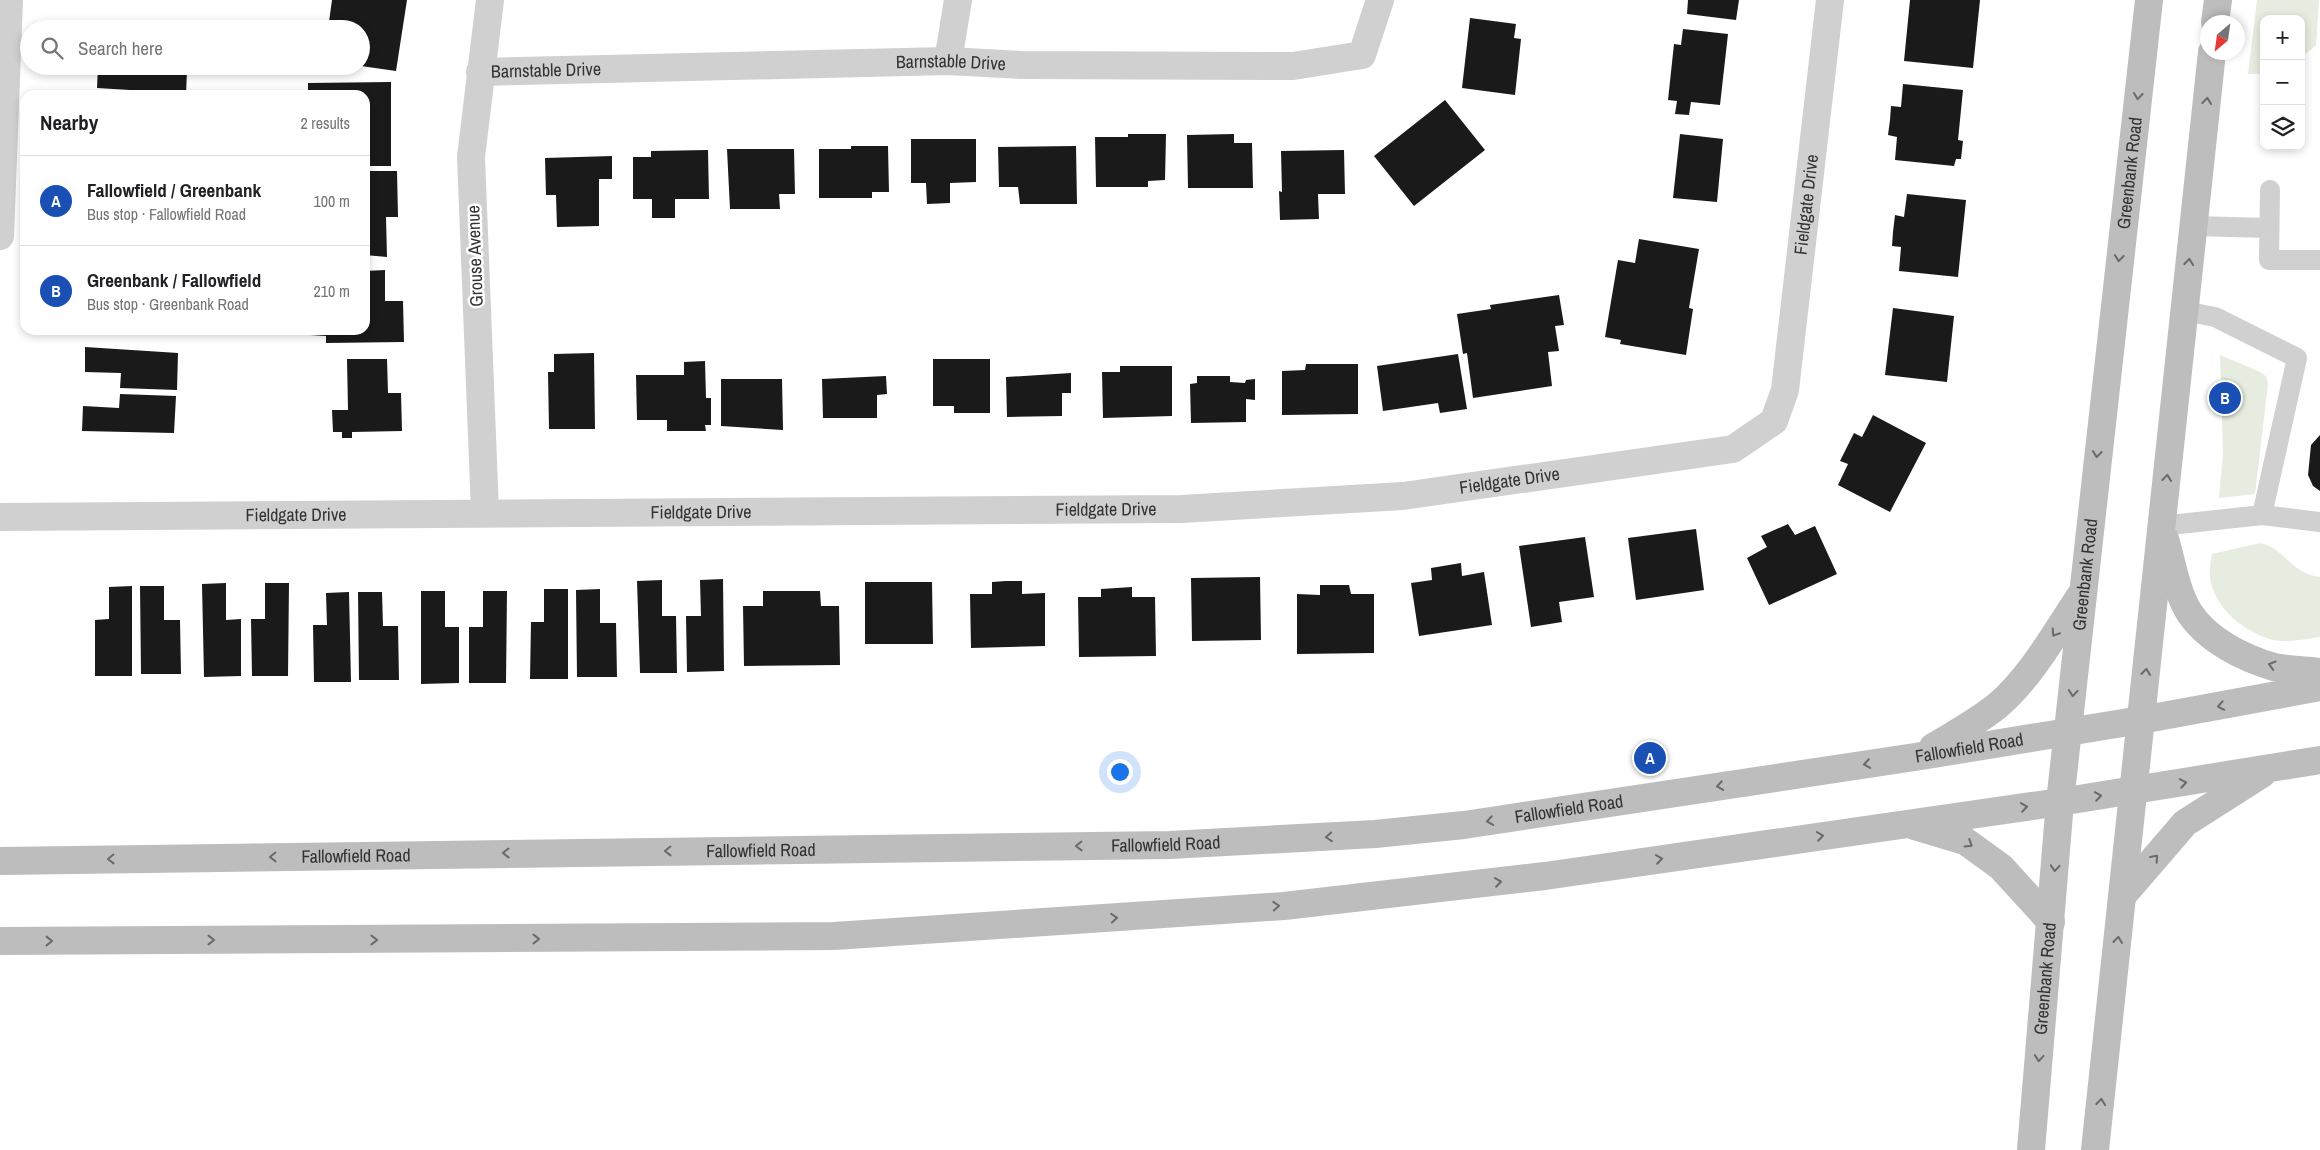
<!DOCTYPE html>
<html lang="en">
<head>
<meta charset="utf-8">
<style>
	:root { --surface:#fff; --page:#f2f2f2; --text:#202124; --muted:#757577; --line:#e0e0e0; --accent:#1a73e8 }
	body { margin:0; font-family:"Archivo Narrow",sans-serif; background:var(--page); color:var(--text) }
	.controls { position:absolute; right:15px; top:15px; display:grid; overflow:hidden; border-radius:10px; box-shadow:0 2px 8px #0003 }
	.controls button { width:45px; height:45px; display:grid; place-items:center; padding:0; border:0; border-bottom:1px solid var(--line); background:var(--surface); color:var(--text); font:25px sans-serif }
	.compass { position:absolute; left:2200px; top:15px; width:45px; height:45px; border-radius:50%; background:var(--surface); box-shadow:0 2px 8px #0003; rotate:209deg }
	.you { position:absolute; left:1119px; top:771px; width:18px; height:18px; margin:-12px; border:4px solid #fff; border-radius:50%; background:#1a73e8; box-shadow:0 0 0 8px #1a73e833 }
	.badge { display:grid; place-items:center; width:32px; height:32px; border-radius:50%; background:var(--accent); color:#fff; font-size:16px; font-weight:700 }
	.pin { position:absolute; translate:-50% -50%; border:2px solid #fff; box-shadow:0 1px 5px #0006 }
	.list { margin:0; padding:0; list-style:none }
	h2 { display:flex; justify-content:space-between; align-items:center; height:65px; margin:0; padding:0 20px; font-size:21px }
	h2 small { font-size:16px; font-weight:400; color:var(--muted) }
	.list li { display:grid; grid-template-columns:32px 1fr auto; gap:15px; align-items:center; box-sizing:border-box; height:90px; padding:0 20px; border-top:1px solid var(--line) }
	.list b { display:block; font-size:19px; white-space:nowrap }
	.list p { margin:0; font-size:16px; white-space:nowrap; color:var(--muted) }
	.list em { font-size:16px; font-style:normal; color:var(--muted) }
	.icon { flex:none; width:28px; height:28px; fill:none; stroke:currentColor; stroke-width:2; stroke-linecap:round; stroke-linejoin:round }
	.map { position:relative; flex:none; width:2320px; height:1150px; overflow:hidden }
	.search { position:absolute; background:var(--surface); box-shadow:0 2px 8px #0003; left:20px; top:20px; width:350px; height:55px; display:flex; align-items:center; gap:12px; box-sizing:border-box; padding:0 18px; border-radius:28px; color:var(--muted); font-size:19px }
	.panel { position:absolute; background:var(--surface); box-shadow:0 2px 8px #0003; left:20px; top:90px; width:350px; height:245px; border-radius:15px }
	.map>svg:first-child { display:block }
	.green { fill:#e6ecdf }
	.building { fill:#1a1a1a }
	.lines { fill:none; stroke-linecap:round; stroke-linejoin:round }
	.service { stroke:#d0d0d0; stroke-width:20 }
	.minor { stroke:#d0d0d0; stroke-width:28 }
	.tertiary { stroke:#d0d0d0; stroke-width:28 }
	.secondary { stroke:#bdbdbd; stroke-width:28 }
	.oneway { stroke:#6a6a6a }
	.labels { text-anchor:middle; stroke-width:5; stroke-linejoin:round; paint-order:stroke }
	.street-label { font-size:18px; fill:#333; stroke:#fff }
</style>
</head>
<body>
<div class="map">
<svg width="2320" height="1150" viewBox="0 0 2320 1150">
	<rect width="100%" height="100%" fill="#fff"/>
	<!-- green -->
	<path class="green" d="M 2257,0 L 2319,0 L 2316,46 L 2301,57 L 2301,19 L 2264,19 L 2264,74 L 2248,74 Z
		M 2220,355 L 2258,371 L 2266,376 L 2268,384 L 2255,494 L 2219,498 L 2223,453 Z
		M 2260,543 C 2285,548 2291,574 2320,577 L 2320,637 C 2306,639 2288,643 2273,640 C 2244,632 2215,609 2210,578 C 2209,570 2211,562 2212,554 Z"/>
	<!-- building -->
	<path class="building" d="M 332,0 L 407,0 L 396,71 L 361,66 L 361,29 L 328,29 Z
		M 1688,0 L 1739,0 L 1736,20 L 1687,14 Z
		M 1910,0 L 1980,0 L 1973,68 L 1904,61 Z
		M 1470,18 L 1516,24 L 1514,38 L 1521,39 L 1515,95 L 1462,88 Z
		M 134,23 L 188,25 L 188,29 L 134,29 Z
		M 1683,29 L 1728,34 L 1720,105 L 1691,102 L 1689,115 L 1675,114 L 1677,101 L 1668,100 L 1674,44 L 1681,45 Z
		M 98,66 L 187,70 L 186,95 L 129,95 L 130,90 L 97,88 Z
		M 391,82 L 391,166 L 365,166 L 365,95 L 308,95 L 308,83 Z
		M 1903,84 L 1963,90 L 1958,140 L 1963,141 L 1961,159 L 1956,159 L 1954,166 L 1895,160 L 1897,137 L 1888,135 L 1890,120 L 1891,106 L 1901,107 Z
		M 1445,100 L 1485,150 L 1414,206 L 1374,156 Z
		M 1128,134 L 1166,134 L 1165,180 L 1148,181 L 1148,187 L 1096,187 L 1095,137 L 1128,137 Z
		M 1234,134 L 1234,143 L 1252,143 L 1253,188 L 1188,188 L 1187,135 Z
		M 1680,134 L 1723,139 L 1717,202 L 1673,198 Z
		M 911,139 L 976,139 L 976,182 L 950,183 L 950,203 L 927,204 L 926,183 L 911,183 Z
		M 851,146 L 888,146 L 889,192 L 872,192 L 872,198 L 819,198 L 819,149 L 851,149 Z
		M 1076,146 L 1077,204 L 1020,204 L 1018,187 L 999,187 L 998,147 Z
		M 727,149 L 794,149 L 795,194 L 779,194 L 780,209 L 730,209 Z
		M 708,150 L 709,199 L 675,199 L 675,218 L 652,218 L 652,199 L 633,199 L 633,157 L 651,157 L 651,151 Z
		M 1344,150 L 1345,194 L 1318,194 L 1319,219 L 1280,220 L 1279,191 L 1282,192 L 1281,151 Z
		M 612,156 L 612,179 L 599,179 L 599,226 L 557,227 L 556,195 L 546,195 L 545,158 Z
		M 365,171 L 397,171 L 398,217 L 386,217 L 387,257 L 365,255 Z
		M 1907,194 L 1966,200 L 1958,277 L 1899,271 L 1901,247 L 1892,246 L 1893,232 L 1895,215 L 1904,217 Z
		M 1639,239 L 1699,249 L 1689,308 L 1693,309 L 1686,355 L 1620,344 L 1621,340 L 1605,337 L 1618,260 L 1635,263 Z
		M 385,270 L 385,301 L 403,301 L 404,342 L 326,343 L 326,336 L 310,335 L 310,330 L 365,330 L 365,271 Z
		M 1559,295 L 1564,325 L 1555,326 L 1559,351 L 1548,352 L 1552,386 L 1473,398 L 1467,353 L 1463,354 L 1457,314 L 1491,309 L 1490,305 Z
		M 1893,308 L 1954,316 L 1947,382 L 1885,375 Z
		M 85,347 L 178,353 L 177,390 L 120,388 L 121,373 L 85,372 Z
		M 594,353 L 595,429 L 549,429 L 548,372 L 554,372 L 554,354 Z
		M 1458,354 L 1467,409 L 1440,413 L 1438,403 L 1383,411 L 1377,366 Z
		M 347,359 L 387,359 L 388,393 L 401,393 L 402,431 L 352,432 L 352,438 L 342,438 L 342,432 L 333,432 L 332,410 L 348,410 Z
		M 933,359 L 990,359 L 990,413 L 954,413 L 954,406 L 933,406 Z
		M 705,361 L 706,398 L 711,398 L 711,425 L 705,425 L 706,431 L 667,431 L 667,420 L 637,420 L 636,375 L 684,375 L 684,362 Z
		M 1306,364 L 1358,364 L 1358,414 L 1282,415 L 1282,371 L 1305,370 Z
		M 1120,366 L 1172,366 L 1172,416 L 1103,418 L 1102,372 L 1120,372 Z
		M 1071,373 L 1071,393 L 1062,393 L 1062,416 L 1007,417 L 1006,377 Z
		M 886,376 L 887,394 L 877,395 L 877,418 L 823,418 L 822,379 Z
		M 1197,376 L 1230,376 L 1230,382 L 1245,383 L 1246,380 L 1255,379 L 1255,400 L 1246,399 L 1246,422 L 1191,423 L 1190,384 L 1197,383 Z
		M 721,379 L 782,379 L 783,430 L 721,426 Z
		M 120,394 L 176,396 L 174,433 L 82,431 L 83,406 L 119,408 Z
		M 1873,415 L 1926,443 L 1890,512 L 1838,485 L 1848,464 L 1840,461 L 1854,433 L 1862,437 Z
		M 2320,435 L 2320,491 L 2313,486 L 2308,475 L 2311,445 Z
		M 1788,524 L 1795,535 L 1815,526 L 1837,574 L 1769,605 L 1747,558 L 1767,547 L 1761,536 Z
		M 1696,529 L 1704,590 L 1636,600 L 1628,538 Z
		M 1585,537 L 1594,597 L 1559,602 L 1562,622 L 1531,627 L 1519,546 Z
		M 1461,563 L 1462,576 L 1484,572 L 1492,625 L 1419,636 L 1411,583 L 1432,580 L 1431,568 Z
		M 1260,577 L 1261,640 L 1192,641 L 1191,578 Z
		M 723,579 L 724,671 L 687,672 L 686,616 L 701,616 L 700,580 Z
		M 662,580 L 662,616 L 676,616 L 677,673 L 640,673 L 637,581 Z
		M 1006,581 L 1022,581 L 1022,594 L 1045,593 L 1045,646 L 971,648 L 970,594 L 992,594 L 992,582 Z
		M 865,582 L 932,582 L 933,644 L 865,644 Z
		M 226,583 L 226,620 L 241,619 L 241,676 L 204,677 L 202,584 Z
		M 265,583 L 289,583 L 288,676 L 252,676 L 251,619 L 265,619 Z
		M 1320,585 L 1349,585 L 1351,594 L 1374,594 L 1374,653 L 1297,654 L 1297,594 L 1320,595 Z
		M 132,586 L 132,676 L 95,676 L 95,620 L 109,619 L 109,587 Z
		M 140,586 L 164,586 L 164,620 L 180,620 L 181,674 L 141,674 Z
		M 1132,587 L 1132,597 L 1155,597 L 1156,656 L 1079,657 L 1078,597 L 1101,597 L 1101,589 Z
		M 544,589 L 568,589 L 568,679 L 530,679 L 531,622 L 544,622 Z
		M 600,589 L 600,623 L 616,623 L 617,677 L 577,677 L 576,590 Z
		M 421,591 L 445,591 L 445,627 L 459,627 L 459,683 L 421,684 Z
		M 483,591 L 507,591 L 506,683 L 469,683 L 469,627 L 483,627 Z
		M 763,591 L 820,591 L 821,606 L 839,606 L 840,665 L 744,666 L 743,606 L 763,606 Z
		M 349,592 L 351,682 L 314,682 L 313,625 L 327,625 L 326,593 Z
		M 358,592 L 382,592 L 383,626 L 398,626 L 399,680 L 359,680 Z"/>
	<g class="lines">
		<!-- service -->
		<path class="service" d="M 2270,190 L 2269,260 L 2320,260
			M 2193,226 L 2269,228
			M 2184,311 L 2215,317 L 2297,358 L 2262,515
			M 2161,526 L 2262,515 L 2320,522"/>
		<!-- minor -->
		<g class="minor">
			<path d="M 948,61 L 958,0"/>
			<path id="s1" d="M 480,72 L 948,61 L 1022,65 L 1293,66 L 1362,55 L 1380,0"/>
			<path d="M 485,512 L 471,157 L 490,0"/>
			<path id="s2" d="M 0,517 L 1181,509 L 1403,496 L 1733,449 L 1774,421 L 1785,390 L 1830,0"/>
		</g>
		<!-- tertiary -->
		<path class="tertiary" d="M 0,236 L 9,0"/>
		<!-- secondary -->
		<g class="secondary">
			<path d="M 2215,22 L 2218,0"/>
			<path d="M 2165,539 C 2172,562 2176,591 2189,612 C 2207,640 2243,658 2274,667 C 2289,670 2305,670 2320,672"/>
			<path d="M 1933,747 C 1955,734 1977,722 1997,706 C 2032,676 2055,633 2080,596"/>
			<path d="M 1915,826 L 1965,841 L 2001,867 L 2051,922"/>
			<path id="s3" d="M 0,861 L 1170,845 L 1375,834 L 1464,825 L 1915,757 L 2141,720 L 2320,687"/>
			<path d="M 2123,895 L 2185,823 L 2262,774"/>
			<path d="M 0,941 L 834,936 L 1284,906 L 1545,876 L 2060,802 L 2320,760"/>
			<path id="s4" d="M 2031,1150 L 2060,802 L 2149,0"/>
			<path d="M 2095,1150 L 2212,52"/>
		</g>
	</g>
	<!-- one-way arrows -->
	<defs><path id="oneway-chevron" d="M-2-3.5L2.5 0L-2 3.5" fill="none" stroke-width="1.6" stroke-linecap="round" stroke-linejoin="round" transform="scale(1.25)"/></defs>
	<g class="oneway">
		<use href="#oneway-chevron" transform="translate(2138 96) rotate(96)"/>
		<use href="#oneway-chevron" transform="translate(2207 101) rotate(-84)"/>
		<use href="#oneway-chevron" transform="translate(2119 258) rotate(96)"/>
		<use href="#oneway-chevron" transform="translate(2189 262) rotate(-84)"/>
		<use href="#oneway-chevron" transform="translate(2097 454) rotate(96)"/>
		<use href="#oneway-chevron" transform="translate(2167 478) rotate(-84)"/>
		<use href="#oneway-chevron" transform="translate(2055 633) rotate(123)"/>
		<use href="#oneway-chevron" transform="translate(2272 665) rotate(-164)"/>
		<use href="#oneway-chevron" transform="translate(2146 672) rotate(-84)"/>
		<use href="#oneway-chevron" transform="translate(2073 693) rotate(95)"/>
		<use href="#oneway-chevron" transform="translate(2221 706) rotate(169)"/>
		<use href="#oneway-chevron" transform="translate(1867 764) rotate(172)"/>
		<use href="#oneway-chevron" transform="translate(2183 783) rotate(-10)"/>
		<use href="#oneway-chevron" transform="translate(1720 786) rotate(171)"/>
		<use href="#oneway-chevron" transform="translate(2098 796) rotate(-9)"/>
		<use href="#oneway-chevron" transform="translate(2024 807) rotate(-8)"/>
		<use href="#oneway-chevron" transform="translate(1490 821) rotate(171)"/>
		<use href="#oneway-chevron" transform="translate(1820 836) rotate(-8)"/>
		<use href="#oneway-chevron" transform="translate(1329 837) rotate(176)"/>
		<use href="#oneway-chevron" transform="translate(1969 844) rotate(32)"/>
		<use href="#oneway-chevron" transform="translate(1079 846) rotate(179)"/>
		<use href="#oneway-chevron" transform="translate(668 851) rotate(179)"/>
		<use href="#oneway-chevron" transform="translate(506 853) rotate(179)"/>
		<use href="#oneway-chevron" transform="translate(273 857) rotate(179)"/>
		<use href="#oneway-chevron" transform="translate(2155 858) rotate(-49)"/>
		<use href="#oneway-chevron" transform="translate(111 859) rotate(179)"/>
		<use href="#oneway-chevron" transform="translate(1659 859) rotate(-8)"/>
		<use href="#oneway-chevron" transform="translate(2055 868) rotate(94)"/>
		<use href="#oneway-chevron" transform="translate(1498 882) rotate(-8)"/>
		<use href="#oneway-chevron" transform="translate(1276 906) rotate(-4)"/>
		<use href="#oneway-chevron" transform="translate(1114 918) rotate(-5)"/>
		<use href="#oneway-chevron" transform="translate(536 939)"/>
		<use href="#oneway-chevron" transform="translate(211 940)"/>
		<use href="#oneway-chevron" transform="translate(374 940)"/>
		<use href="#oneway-chevron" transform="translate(2118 940) rotate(-84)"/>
		<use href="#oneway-chevron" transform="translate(49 941)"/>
		<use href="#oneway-chevron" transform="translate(2039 1058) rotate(95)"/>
		<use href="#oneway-chevron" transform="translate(2101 1102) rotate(-84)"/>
	</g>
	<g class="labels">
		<!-- street labels -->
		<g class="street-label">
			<text dy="6" stroke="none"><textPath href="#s1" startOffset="471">Barnstable Drive</textPath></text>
			<text dy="6" stroke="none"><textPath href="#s1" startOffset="66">Barnstable Drive</textPath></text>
			<text dy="6" stroke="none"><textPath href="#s4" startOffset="982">Greenbank Road</textPath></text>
			<text dy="6" stroke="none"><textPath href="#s2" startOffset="2006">Fieldgate Drive</textPath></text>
			<text transform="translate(475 256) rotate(-92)" y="6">Grouse Avenue</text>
			<text dy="6" stroke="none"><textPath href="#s2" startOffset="1511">Fieldgate Drive</textPath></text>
			<text dy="6" stroke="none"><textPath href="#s2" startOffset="1106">Fieldgate Drive</textPath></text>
			<text dy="6" stroke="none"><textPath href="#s2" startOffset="701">Fieldgate Drive</textPath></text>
			<text dy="6" stroke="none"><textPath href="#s2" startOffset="296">Fieldgate Drive</textPath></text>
			<text dy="6" stroke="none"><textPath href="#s4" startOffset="578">Greenbank Road</textPath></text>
			<text dy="6" stroke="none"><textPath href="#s3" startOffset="1976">Fallowfield Road</textPath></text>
			<text dy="6" stroke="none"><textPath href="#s3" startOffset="1571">Fallowfield Road</textPath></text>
			<text dy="6" stroke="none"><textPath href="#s3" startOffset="1166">Fallowfield Road</textPath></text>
			<text dy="6" stroke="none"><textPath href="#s3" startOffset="761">Fallowfield Road</textPath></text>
			<text dy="6" stroke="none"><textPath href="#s3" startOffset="356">Fallowfield Road</textPath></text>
			<text dy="6" stroke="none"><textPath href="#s4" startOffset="172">Greenbank Road</textPath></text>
		</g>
	</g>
</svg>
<div class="controls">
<button>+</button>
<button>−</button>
<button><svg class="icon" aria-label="layers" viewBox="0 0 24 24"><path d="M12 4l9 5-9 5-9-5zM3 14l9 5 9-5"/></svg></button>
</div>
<svg class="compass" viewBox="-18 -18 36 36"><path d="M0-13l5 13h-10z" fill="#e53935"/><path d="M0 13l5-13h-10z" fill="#757577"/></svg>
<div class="you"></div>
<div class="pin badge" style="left:1650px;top:758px;background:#1a4fb4">A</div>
<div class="pin badge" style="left:2225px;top:398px;background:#1a4fb4">B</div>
<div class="search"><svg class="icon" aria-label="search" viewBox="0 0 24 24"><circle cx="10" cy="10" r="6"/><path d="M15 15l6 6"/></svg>Search here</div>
<section class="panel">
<h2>Nearby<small>2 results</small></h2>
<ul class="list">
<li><span class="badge" style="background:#1a4fb4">A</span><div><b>Fallowfield / Greenbank</b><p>Bus stop · Fallowfield Road</p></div><em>100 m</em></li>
<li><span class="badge" style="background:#1a4fb4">B</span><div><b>Greenbank / Fallowfield</b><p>Bus stop · Greenbank Road</p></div><em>210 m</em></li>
</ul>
</section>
</div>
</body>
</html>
